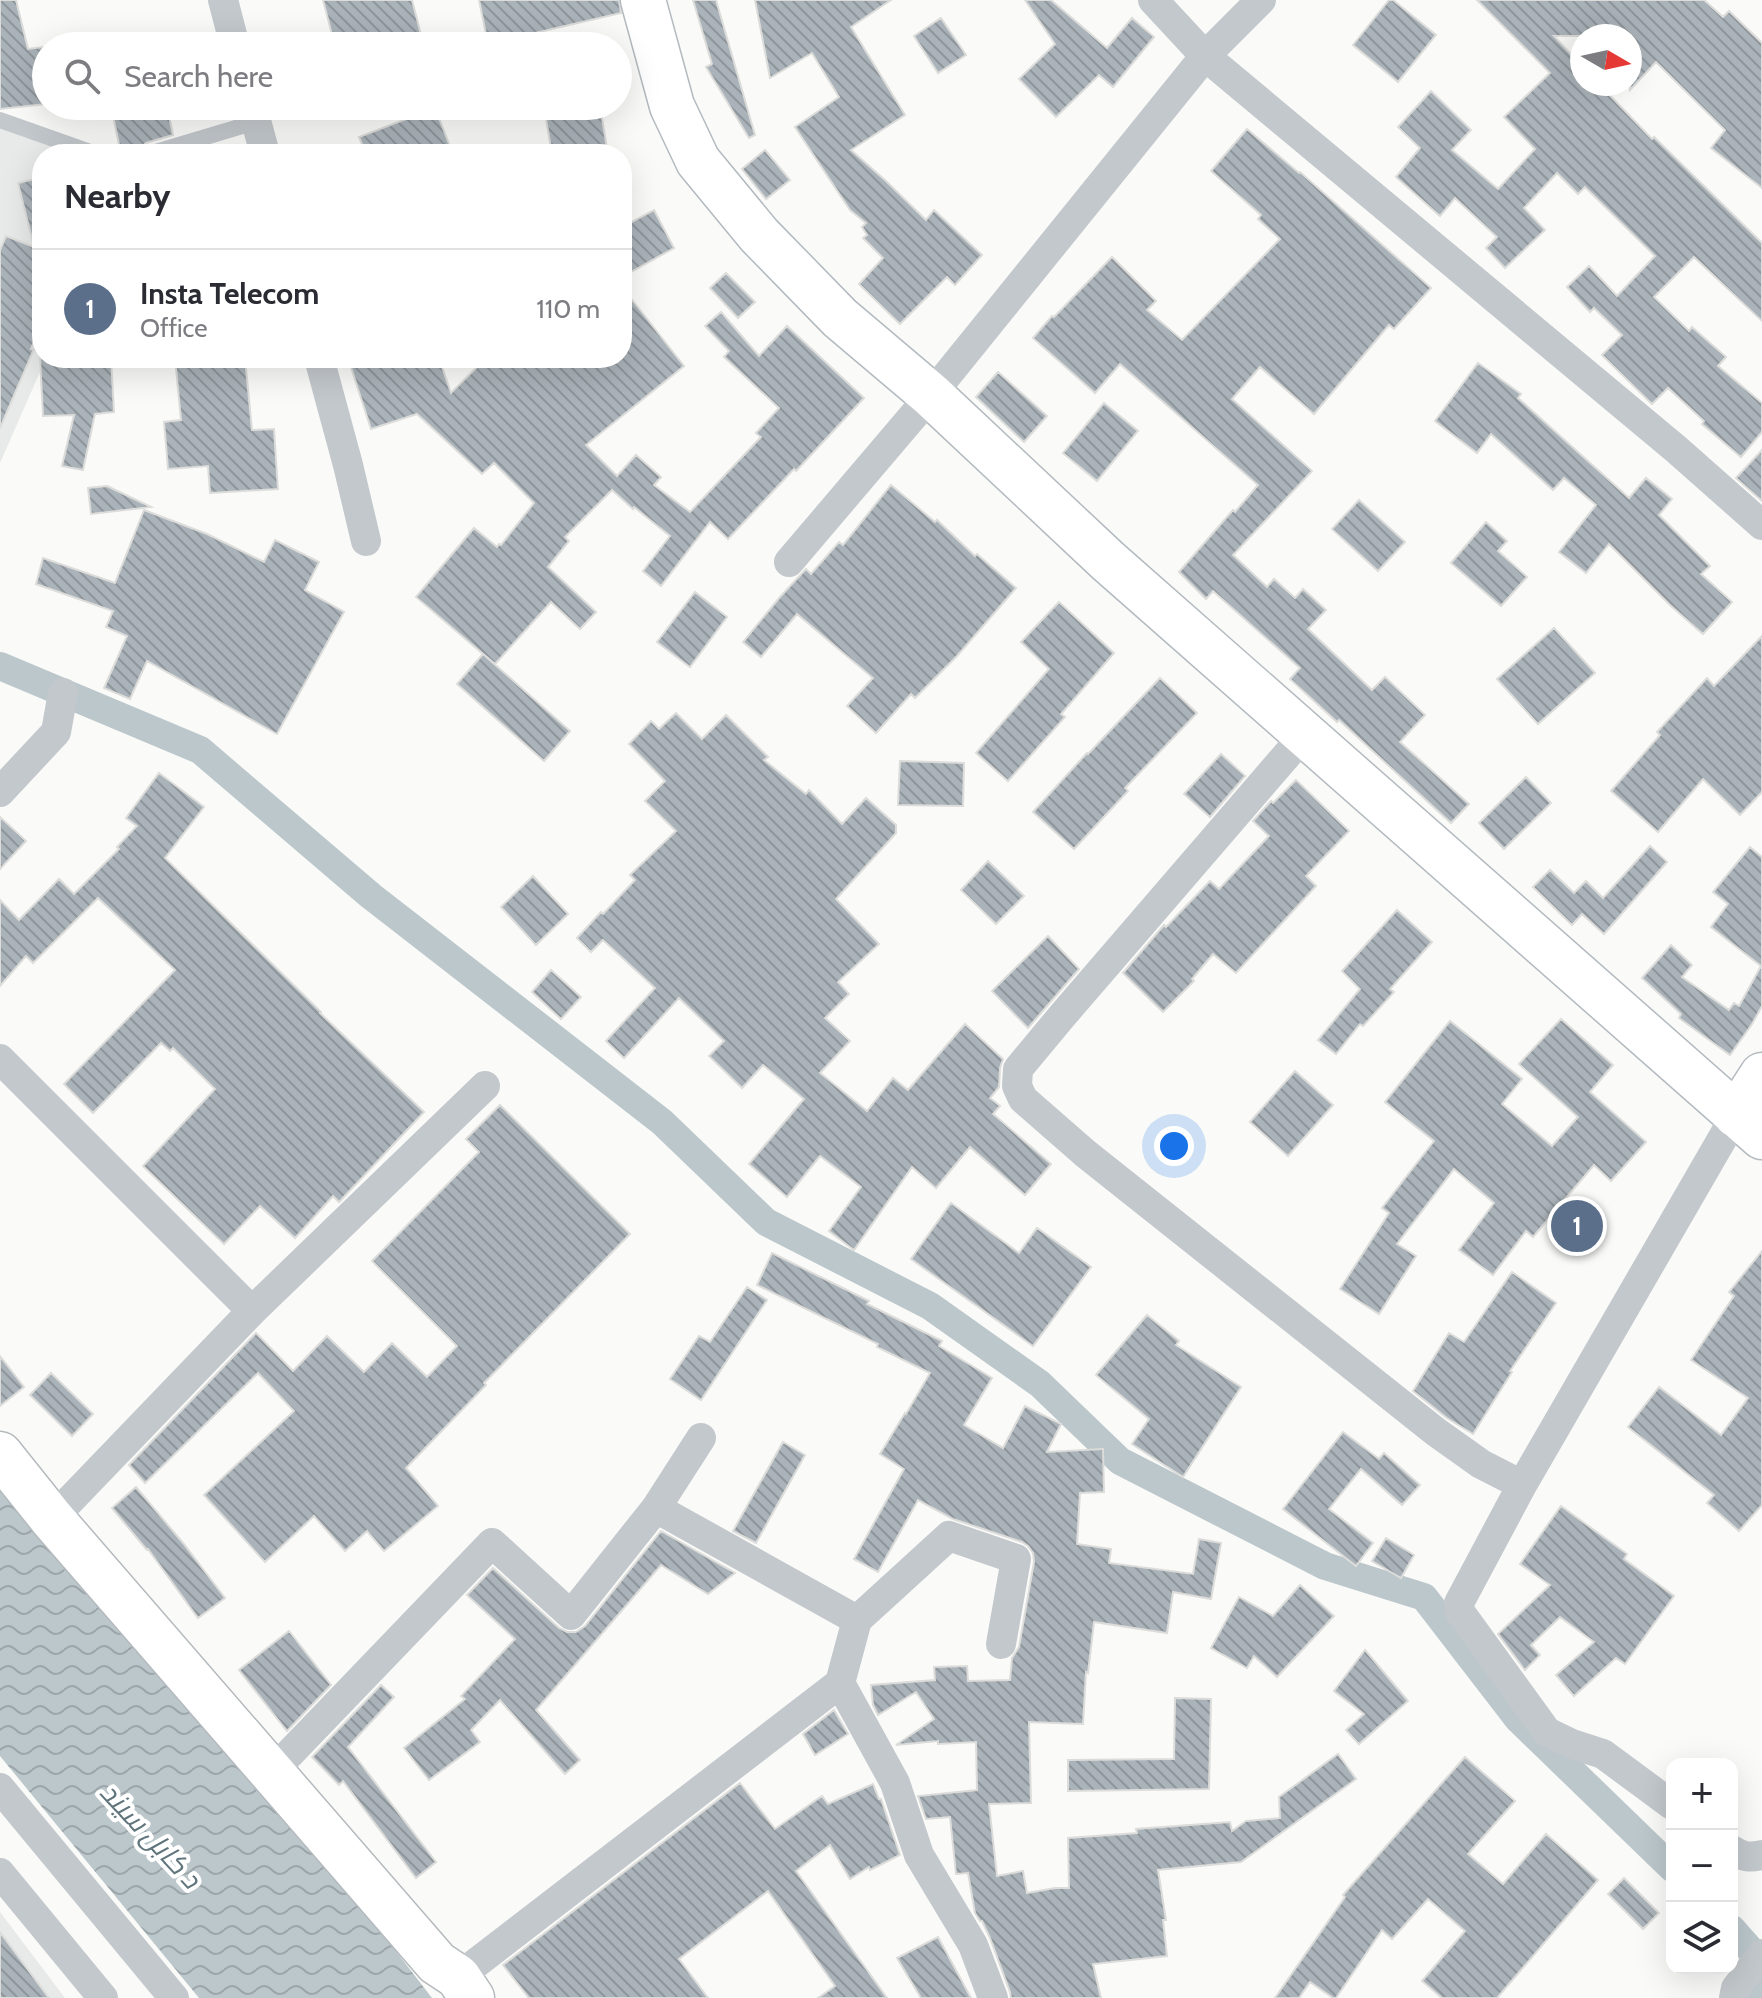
<!DOCTYPE html>
<html lang="en">
<head>
<meta charset="utf-8">
<style>
	:root { --surface:#fff; --page:#f7f7f7; --text:#2b2b33; --muted:#7c7c81; --line:#e1e1e2; --accent:#2563eb }
	body { margin:0; font-family:Cabin,Cairo,sans-serif; background:var(--page); color:var(--text) }
	.controls { position:absolute; right:24px; bottom:24px; display:grid; overflow:hidden; border-radius:16px; box-shadow:0 8px 32px #0002 }
	.controls button { width:72px; height:72px; display:grid; place-items:center; padding:0; border:0; border-bottom:2px solid var(--line); background:var(--surface); color:var(--text); font:40px sans-serif }
	.compass { position:absolute; left:1570px; top:24px; width:72px; height:72px; border-radius:50%; background:var(--surface); box-shadow:0 8px 32px #0002; rotate:99deg }
	.you { position:absolute; left:1174px; top:1146px; width:28px; height:28px; margin:-20px; border:6px solid #fff; border-radius:50%; background:#1a73e8; box-shadow:0 0 0 12px #1a73e833 }
	.badge { display:grid; place-items:center; width:52px; height:52px; border-radius:50%; background:var(--accent); color:#fff; font-size:26px; font-weight:700 }
	.pin { position:absolute; translate:-50% -50%; border:4px solid #fff; box-shadow:0 2px 8px #0006 }
	.list { margin:0; padding:0; list-style:none }
	h2 { display:flex; justify-content:space-between; align-items:center; height:104px; margin:0; padding:0 32px; font-size:34px }
	h2 small { font-size:26px; font-weight:400; color:var(--muted) }
	.list li { display:grid; grid-template-columns:52px 1fr auto; gap:24px; align-items:center; box-sizing:border-box; height:120px; padding:0 32px; border-top:2px solid var(--line) }
	.list b { display:block; font-size:30px; white-space:nowrap }
	.list p { margin:0; font-size:26px; white-space:nowrap; color:var(--muted) }
	.list em { font-size:26px; font-style:normal; color:var(--muted) }
	.icon { flex:none; width:44px; height:44px; fill:none; stroke:currentColor; stroke-width:2; stroke-linecap:round; stroke-linejoin:round }
	.map { position:relative; flex:none; width:1762px; height:1998px; overflow:hidden }
	.search { position:absolute; background:var(--surface); box-shadow:0 8px 32px #0002; left:32px; top:32px; width:600px; height:88px; display:flex; align-items:center; gap:20px; box-sizing:border-box; padding:0 28px; border-radius:44px; color:var(--muted); font-size:30px }
	.panel { position:absolute; background:var(--surface); box-shadow:0 8px 32px #0002; left:32px; top:144px; width:600px; height:224px; border-radius:32px }
	.map>svg:first-child { display:block }
	.built { fill:#e8e9e9 }
	.water { fill:url(#water-waves) }
	.lines { fill:none; stroke-linecap:round; stroke-linejoin:round }
	.canal { stroke:#bbc7cb; stroke-width:28 }
	.building { fill:url(#building-back-hatch); stroke:#dcdcda; stroke-width:2 }
	.secondary-casing { stroke:#b3babf; stroke-width:47 }
	.primary-casing { stroke:#b5babe; stroke-width:47 }
	.lane { stroke:#c3c8cc; stroke-width:16 }
	.street { stroke:#c3c8cc; stroke-width:30 }
	.secondary { stroke:#fff; stroke-width:44 }
	.primary { stroke:#fff; stroke-width:44 }
	.labels { text-anchor:middle; stroke-width:8; stroke-linejoin:round; paint-order:stroke }
	.water-label { font-size:28px; font-style:italic; fill:#60757c; stroke:#fff }
</style>
</head>
<body>
<div class="map">
<svg width="1762" height="1998" viewBox="0 0 1762 1998">
	<defs>
		<pattern id="water-waves" width="16" height="10" patternUnits="userSpaceOnUse" patternTransform="scale(2)"><rect width="16" height="10" fill="#bbc7cb"/><path d="M0 5q4-4 8 0t8 0" fill="none" stroke="#9ca6aa"/></pattern>
		<pattern id="building-back-hatch" width="6" height="6" patternUnits="userSpaceOnUse" patternTransform="scale(2)"><rect width="6" height="6" fill="#aab3b9"/><path d="M-1 5l2 2M0 0l6 6M5-1l2 2" fill="none" stroke="#8e969c"/></pattern>
	</defs>
	<rect width="100%" height="100%" fill="#fafaf8"/>
	<!-- built -->
	<path class="built" d="M 0,121 L 75,154 L 42,154 L 42,358 L 46,358 L 0,463 Z
		M 0,1912 L 65,1998 L 0,1998 Z"/>
	<!-- water -->
	<path class="water" d="M 0,1486 L 249,1768 L 385,1937 L 432,1998 L 199,1998 L 0,1756 Z"/>
	<g class="lines">
		<!-- canal -->
		<path class="canal" d="M 0,666 L 200,750 L 371,896 L 662,1122 L 766,1222 L 930,1306 L 1040,1384 L 1120,1461 L 1325,1566 L 1424,1597 L 1518,1719 L 1672,1868
			M 1732,1929 L 1762,1963
			M 1750,1998 L 1762,1970"/>
	</g>
	<!-- building -->
	<path class="building" d="M 0,0 L 16,0 L 28,49 L 43,47 L 46,71 L 46,104 L 0,109 Z
		M 323,0 L 412,0 L 424,46 L 335,46 Z
		M 479,0 L 619,0 L 621,13 L 488,44 Z
		M 693,0 L 716,0 L 755,135 L 749,138 L 706,67 L 712,64 Z
		M 755,0 L 891,0 L 851,27 L 905,115 L 851,150 L 886,181 L 926,220 L 934,210 L 982,255 L 955,285 L 947,277 L 900,324 L 859,284 L 883,258 L 863,238 L 867,235 L 862,227 L 866,223 L 850,210 L 795,127 L 839,97 L 812,53 L 770,78 Z
		M 1025,0 L 1051,0 L 1107,48 L 1132,18 L 1154,37 L 1113,87 L 1099,75 L 1056,117 L 1019,79 L 1055,44 Z
		M 1389,0 L 1393,0 L 1436,35 L 1398,82 L 1353,45 Z
		M 1477,0 L 1704,0 L 1723,17 L 1729,11 L 1762,43 L 1762,188 L 1711,148 L 1725,130 L 1656,62 L 1630,90 L 1630,36 L 1554,36 L 1582,66 L 1582,84 L 1599,84 L 1652,139 L 1654,137 L 1762,243 L 1762,321 L 1694,257 L 1654,297 L 1689,331 L 1692,327 L 1726,357 L 1718,366 L 1762,403 L 1762,432 L 1741,457 L 1702,424 L 1704,421 L 1668,388 L 1652,404 L 1602,355 L 1622,335 L 1594,308 L 1590,312 L 1567,287 L 1589,266 L 1617,296 L 1655,256 L 1585,187 L 1578,194 L 1557,173 L 1524,208 L 1545,230 L 1505,268 L 1486,248 L 1497,237 L 1455,198 L 1440,216 L 1396,177 L 1420,148 L 1398,127 L 1431,91 L 1471,130 L 1452,150 L 1498,189 L 1535,149 L 1504,117 L 1550,73 Z
		M 941,18 L 966,55 L 938,73 L 914,36 Z
		M 111,106 L 167,106 L 173,135 L 146,143 L 138,151 L 121,154 Z
		M 588,106 L 600,106 L 608,154 L 552,154 L 545,113 Z
		M 435,108 L 453,154 L 366,154 L 359,137 Z
		M 1247,129 L 1299,173 L 1300,172 L 1431,288 L 1394,329 L 1389,325 L 1314,414 L 1260,367 L 1232,399 L 1312,471 L 1233,555 L 1267,587 L 1274,579 L 1295,598 L 1303,589 L 1326,610 L 1308,629 L 1372,690 L 1385,677 L 1425,715 L 1400,742 L 1469,804 L 1451,823 L 1339,720 L 1337,722 L 1290,679 L 1300,668 L 1213,591 L 1206,599 L 1179,572 L 1233,510 L 1235,512 L 1258,485 L 1120,364 L 1095,393 L 1033,338 L 1052,316 L 1054,317 L 1112,257 L 1156,301 L 1147,310 L 1182,340 L 1280,239 L 1258,219 L 1261,215 L 1211,171 Z
		M 765,150 L 790,180 L 766,199 L 742,169 Z
		M 42,177 L 42,249 L 39,249 L 42,250 L 42,321 L 31,349 L 34,349 L 0,428 L 0,250 L 6,236 L 34,247 L 18,183 Z
		M 654,210 L 674,248 L 622,277 L 622,227 Z
		M 726,273 L 755,302 L 738,318 L 710,288 Z
		M 622,287 L 684,366 L 586,445 L 617,476 L 636,455 L 661,477 L 654,485 L 690,512 L 761,437 L 756,433 L 779,408 L 724,357 L 729,351 L 705,326 L 721,312 L 759,356 L 787,326 L 864,398 L 796,471 L 794,469 L 728,539 L 710,522 L 661,586 L 643,571 L 670,536 L 634,507 L 633,509 L 612,490 L 565,537 L 569,541 L 548,567 L 596,612 L 580,629 L 551,602 L 495,664 L 416,597 L 474,528 L 497,547 L 499,544 L 501,545 L 534,503 L 494,463 L 482,474 L 417,414 L 371,429 L 348,358 L 439,358 L 451,393 L 486,358 L 533,358 L 542,367 L 552,358 L 622,358 Z
		M 40,358 L 111,358 L 114,412 L 95,414 L 83,470 L 62,466 L 74,415 L 43,416 Z
		M 175,358 L 245,358 L 252,430 L 274,429 L 278,489 L 210,493 L 208,466 L 168,469 L 164,422 L 181,420 Z
		M 1478,363 L 1521,394 L 1518,398 L 1629,498 L 1646,478 L 1672,499 L 1659,515 L 1710,566 L 1701,574 L 1732,602 L 1703,634 L 1670,605 L 1609,544 L 1586,573 L 1559,552 L 1596,505 L 1564,478 L 1553,490 L 1491,434 L 1477,453 L 1435,421 Z
		M 998,372 L 1047,416 L 1024,442 L 976,397 Z
		M 1104,403 L 1138,431 L 1097,481 L 1063,453 Z
		M 1762,450 L 1762,501 L 1736,478 Z
		M 891,485 L 935,522 L 937,520 L 975,556 L 977,554 L 1016,588 L 957,656 L 915,698 L 911,694 L 876,733 L 847,706 L 873,678 L 797,614 L 761,657 L 743,642 L 780,597 L 806,569 L 811,574 L 839,542 L 843,545 Z
		M 107,486 L 151,507 L 91,514 L 88,488 Z
		M 1359,500 L 1405,542 L 1378,571 L 1332,529 Z
		M 144,510 L 207,534 L 264,562 L 275,540 L 319,562 L 305,590 L 344,612 L 277,734 L 147,661 L 130,699 L 104,688 L 127,636 L 106,627 L 113,611 L 36,584 L 43,558 L 115,583 Z
		M 1486,522 L 1507,541 L 1498,551 L 1527,577 L 1501,606 L 1451,563 Z
		M 695,592 L 727,617 L 690,667 L 657,642 Z
		M 1059,602 L 1114,653 L 1061,714 L 1065,717 L 1008,781 L 976,753 L 1049,669 L 1021,642 Z
		M 1554,628 L 1595,673 L 1538,724 L 1497,679 Z
		M 1762,636 L 1762,792 L 1740,815 L 1703,779 L 1658,832 L 1611,791 L 1660,735 L 1657,732 L 1707,678 L 1714,686 Z
		M 483,654 L 570,731 L 544,761 L 457,684 Z
		M 1160,678 L 1197,713 L 1125,788 L 1128,791 L 1074,849 L 1033,812 L 1087,753 L 1088,754 Z
		M 676,713 L 702,739 L 726,715 L 768,757 L 764,760 L 806,794 L 809,790 L 842,824 L 866,798 L 896,825 L 896,833 L 836,899 L 879,944 L 838,982 L 849,994 L 825,1018 L 850,1041 L 820,1073 L 867,1111 L 893,1078 L 908,1090 L 965,1024 L 1003,1059 L 1000,1068 L 999,1087 L 990,1098 L 1000,1106 L 993,1114 L 1051,1164 L 1025,1195 L 970,1147 L 936,1188 L 912,1167 L 854,1250 L 829,1231 L 861,1187 L 820,1156 L 787,1197 L 749,1164 L 804,1099 L 763,1065 L 742,1088 L 709,1056 L 724,1041 L 679,998 L 624,1058 L 606,1041 L 655,988 L 603,940 L 591,952 L 577,938 L 601,912 L 603,914 L 635,880 L 630,875 L 676,831 L 645,801 L 665,781 L 629,744 L 651,721 L 659,729 Z
		M 1221,754 L 1245,776 L 1210,817 L 1184,794 Z
		M 900,761 L 964,763 L 963,806 L 898,805 Z
		M 159,773 L 204,807 L 165,858 L 321,1012 L 320,1013 L 424,1112 L 341,1200 L 339,1202 L 333,1196 L 295,1238 L 260,1206 L 224,1244 L 143,1166 L 215,1089 L 173,1048 L 170,1051 L 161,1043 L 93,1113 L 64,1084 L 175,970 L 98,898 L 33,963 L 26,956 L 0,986 L 0,900 L 19,920 L 59,879 L 74,894 L 119,849 L 117,847 L 137,826 L 126,818 Z
		M 1526,777 L 1551,803 L 1504,849 L 1479,823 Z
		M 1296,780 L 1349,831 L 1306,876 L 1316,886 L 1236,973 L 1213,954 L 1192,979 L 1194,981 L 1163,1012 L 1123,973 L 1164,925 L 1166,927 L 1210,881 L 1219,889 L 1269,836 L 1253,821 L 1271,801 L 1273,803 Z
		M 0,817 L 26,841 L 0,869 Z
		M 1650,846 L 1667,862 L 1604,934 L 1582,914 L 1572,925 L 1533,887 L 1550,870 L 1574,893 L 1586,881 L 1603,898 Z
		M 1750,847 L 1762,857 L 1762,1006 L 1752,1024 L 1730,1055 L 1679,1018 L 1681,1014 L 1642,978 L 1671,945 L 1692,965 L 1682,977 L 1729,1010 L 1734,1003 L 1739,1006 L 1761,966 L 1711,927 L 1728,904 L 1713,892 Z
		M 988,861 L 1024,896 L 996,924 L 961,890 Z
		M 533,876 L 568,914 L 536,945 L 501,907 Z
		M 1397,910 L 1432,942 L 1390,989 L 1394,992 L 1363,1026 L 1360,1024 L 1336,1054 L 1318,1040 L 1360,989 L 1342,971 Z
		M 1048,936 L 1079,969 L 1028,1028 L 992,991 Z
		M 551,970 L 581,997 L 561,1019 L 532,992 Z
		M 1561,1019 L 1613,1065 L 1590,1092 L 1646,1142 L 1611,1181 L 1594,1165 L 1533,1237 L 1526,1231 L 1493,1275 L 1459,1250 L 1494,1203 L 1454,1169 L 1397,1244 L 1416,1256 L 1379,1314 L 1340,1289 L 1389,1213 L 1382,1208 L 1434,1141 L 1385,1102 L 1450,1021 L 1522,1079 L 1502,1104 L 1552,1146 L 1578,1117 L 1519,1064 Z
		M 1295,1071 L 1333,1105 L 1288,1156 L 1250,1122 Z
		M 500,1105 L 630,1234 L 484,1383 L 486,1385 L 406,1468 L 438,1506 L 384,1551 L 367,1531 L 345,1551 L 314,1516 L 265,1562 L 204,1495 L 294,1411 L 258,1373 L 145,1483 L 129,1465 L 256,1333 L 293,1371 L 327,1336 L 364,1372 L 392,1343 L 427,1377 L 457,1346 L 372,1261 L 479,1152 L 466,1139 Z
		M 951,1203 L 1019,1253 L 1037,1228 L 1091,1267 L 1033,1346 L 911,1259 Z
		M 1762,1251 L 1762,1505 L 1739,1531 L 1707,1503 L 1714,1495 L 1628,1427 L 1659,1387 L 1721,1435 L 1748,1398 L 1691,1360 L 1734,1296 L 1729,1292 Z
		M 772,1253 L 869,1301 L 867,1304 L 942,1341 L 939,1346 L 992,1378 L 964,1425 L 1003,1448 L 1025,1406 L 1061,1424 L 1047,1452 L 1103,1449 L 1104,1492 L 1080,1493 L 1077,1544 L 1111,1549 L 1109,1563 L 1193,1574 L 1199,1539 L 1221,1543 L 1211,1599 L 1173,1592 L 1167,1633 L 1094,1622 L 1088,1673 L 1086,1672 L 1083,1724 L 1029,1722 L 1031,1803 L 989,1804 L 997,1876 L 1023,1871 L 1027,1893 L 1055,1888 L 1069,1888 L 1068,1838 L 1137,1833 L 1136,1829 L 1230,1822 L 1232,1831 L 1246,1821 L 1280,1818 L 1279,1797 L 1338,1754 L 1356,1779 L 1241,1862 L 1158,1870 L 1166,1920 L 1163,1920 L 1167,1956 L 1093,1964 L 1101,1998 L 1011,1998 L 1010,1992 L 990,1938 L 982,1921 L 980,1921 L 975,1913 L 968,1873 L 956,1874 L 950,1817 L 926,1819 L 918,1796 L 977,1790 L 976,1742 L 938,1744 L 938,1741 L 896,1745 L 934,1719 L 916,1692 L 878,1715 L 873,1705 L 871,1685 L 935,1680 L 934,1667 L 967,1666 L 968,1681 L 1010,1680 L 1012,1658 L 1019,1647 L 1034,1562 L 1033,1553 L 1028,1546 L 1022,1542 L 953,1519 L 918,1500 L 878,1572 L 854,1559 L 904,1469 L 880,1454 L 905,1413 L 906,1414 L 930,1373 L 877,1347 L 878,1344 L 757,1285 Z
		M 1512,1272 L 1556,1303 L 1510,1371 L 1512,1372 L 1473,1434 L 1447,1418 L 1413,1391 L 1449,1333 L 1464,1342 Z
		M 747,1287 L 767,1300 L 701,1400 L 670,1379 L 699,1336 L 710,1342 Z
		M 1147,1315 L 1179,1341 L 1176,1345 L 1241,1387 L 1183,1477 L 1132,1444 L 1149,1419 L 1096,1375 Z
		M 0,1356 L 24,1387 L 0,1406 Z
		M 51,1373 L 93,1414 L 72,1436 L 30,1395 Z
		M 1343,1432 L 1379,1459 L 1384,1453 L 1420,1485 L 1402,1505 L 1361,1469 L 1329,1509 L 1373,1543 L 1356,1566 L 1283,1509 Z
		M 783,1442 L 805,1455 L 756,1543 L 733,1531 Z
		M 136,1487 L 183,1543 L 225,1598 L 198,1618 L 148,1549 L 147,1550 L 112,1508 Z
		M 1561,1506 L 1627,1554 L 1624,1559 L 1674,1596 L 1625,1664 L 1616,1658 L 1574,1696 L 1556,1675 L 1594,1642 L 1560,1617 L 1531,1645 L 1540,1655 L 1525,1670 L 1498,1634 L 1550,1585 L 1520,1564 Z
		M 661,1531 L 735,1573 L 708,1594 L 661,1565 L 536,1710 L 580,1760 L 565,1774 L 500,1700 L 471,1730 L 480,1742 L 429,1780 L 404,1748 L 465,1699 L 461,1696 L 515,1639 L 467,1595 L 493,1568 L 559,1628 L 567,1632 L 576,1632 L 585,1626 Z
		M 1386,1538 L 1414,1555 L 1401,1578 L 1372,1561 Z
		M 1300,1585 L 1334,1616 L 1277,1677 L 1254,1656 L 1247,1668 L 1211,1648 L 1239,1597 L 1273,1616 Z
		M 289,1631 L 331,1685 L 287,1731 L 239,1670 Z
		M 1365,1650 L 1408,1701 L 1359,1744 L 1346,1730 L 1364,1714 L 1334,1691 Z
		M 381,1685 L 394,1697 L 348,1747 L 436,1862 L 416,1878 L 343,1781 L 339,1785 L 312,1757 Z
		M 1175,1698 L 1211,1699 L 1209,1789 L 1068,1791 L 1068,1760 L 1174,1759 Z
		M 834,1710 L 848,1734 L 815,1755 L 803,1734 Z
		M 1465,1757 L 1515,1801 L 1468,1854 L 1503,1884 L 1546,1834 L 1598,1880 L 1497,1998 L 1442,1998 L 1422,1981 L 1465,1931 L 1428,1899 L 1392,1939 L 1382,1930 L 1336,1998 L 1333,1998 L 1310,1982 L 1299,1998 L 1275,1998 L 1345,1897 L 1343,1895 Z
		M 740,1783 L 775,1829 L 822,1796 L 828,1804 L 873,1784 L 879,1799 L 881,1799 L 900,1855 L 870,1870 L 869,1867 L 850,1879 L 830,1845 L 796,1871 L 887,1998 L 818,1998 L 835,1986 L 768,1891 L 679,1959 L 708,1998 L 529,1998 L 503,1965 Z
		M 1624,1878 L 1659,1913 L 1643,1929 L 1608,1894 Z
		M 0,1932 L 49,1998 L 0,1998 Z
		M 938,1937 L 971,1998 L 921,1998 L 897,1958 Z"/>
	<g class="lines">
		<defs>
			<path id="secondary" d="M 643,0 L 672,106 L 698,161 L 759,235 L 840,318 L 931,395 L 1108,561 L 1762,1137
				M 1736,1115 L 1762,1075"/>
			<path id="primary" d="M 0,1454 L 52,1519 L 437,1963 L 458,1977 L 472,1998"/>
		</defs>
		<!-- secondary casing -->
		<use href="#secondary" class="secondary-casing"/>
		<!-- primary casing -->
		<use href="#primary" class="primary-casing"/>
		<!-- lane -->
		<path class="lane" d="M 0,120 L 96,154
			M 149,154 L 256,122"/>
		<!-- street -->
		<path class="street" d="M 223,0 L 235,46
			M 1153,0 L 1205,56 L 1676,449 L 1762,525
			M 252,106 L 265,154
			M 319,358 L 348,465 L 366,541
			M 789,562 L 931,395 L 1205,56 L 1261,0
			M 1305,734 L 1062,1016 L 1018,1069 L 1017,1086 L 1023,1099 L 1086,1154 L 1436,1432 L 1481,1464 L 1522,1485
			M 0,792 L 56,732 L 63,693
			M 0,1059 L 252,1311
			M 656,1508 L 857,1620 L 949,1536 L 1016,1559 L 1001,1644
			M 52,1519 L 252,1311 L 485,1086
			M 840,1683 L 895,1783 L 919,1855 L 973,1945 L 993,1998
			M 271,1773 L 492,1543 L 571,1615 L 656,1508 L 701,1438
			M 0,1788 L 174,1998
			M 1672,1805 L 1603,1754 L 1572,1744 L 1547,1732 L 1460,1612 L 1459,1603 L 1522,1485 L 1736,1115
			M 1732,1850 C 1742,1857 1750,1858 1762,1855
			M 0,1873 L 103,1998
			M 458,1977 L 840,1683 L 857,1620
			M 1734,1998 L 1736,1988 L 1762,1954"/>
		<!-- secondary -->
		<use href="#secondary" class="secondary"/>
		<!-- primary -->
		<use href="#primary" class="primary"/>
	</g>
	<g class="labels">
		<!-- water labels -->
		<g class="water-label">
			<text transform="translate(151 1835) rotate(47)" y="10">د کابل سيند</text>
		</g>
	</g>
</svg>
<div class="controls">
<button>+</button>
<button>−</button>
<button><svg class="icon" aria-label="layers" viewBox="0 0 24 24"><path d="M12 4l9 5-9 5-9-5zM3 14l9 5 9-5"/></svg></button>
</div>
<svg class="compass" viewBox="-18 -18 36 36"><path d="M0-13l5 13h-10z" fill="#e53935"/><path d="M0 13l5-13h-10z" fill="#7c7c81"/></svg>
<div class="you"></div>
<div class="pin badge" style="left:1577px;top:1226px;background:#5c6f8a">1</div>
<div class="search"><svg class="icon" aria-label="search" viewBox="0 0 24 24"><circle cx="10" cy="10" r="6"/><path d="M15 15l6 6"/></svg>Search here</div>
<section class="panel">
<h2>Nearby<small></small></h2>
<ul class="list">
<li><span class="badge" style="background:#5c6f8a">1</span><div><b>Insta Telecom</b><p>Office</p></div><em>110 m</em></li>
</ul>
</section>
</div>
</body>
</html>
